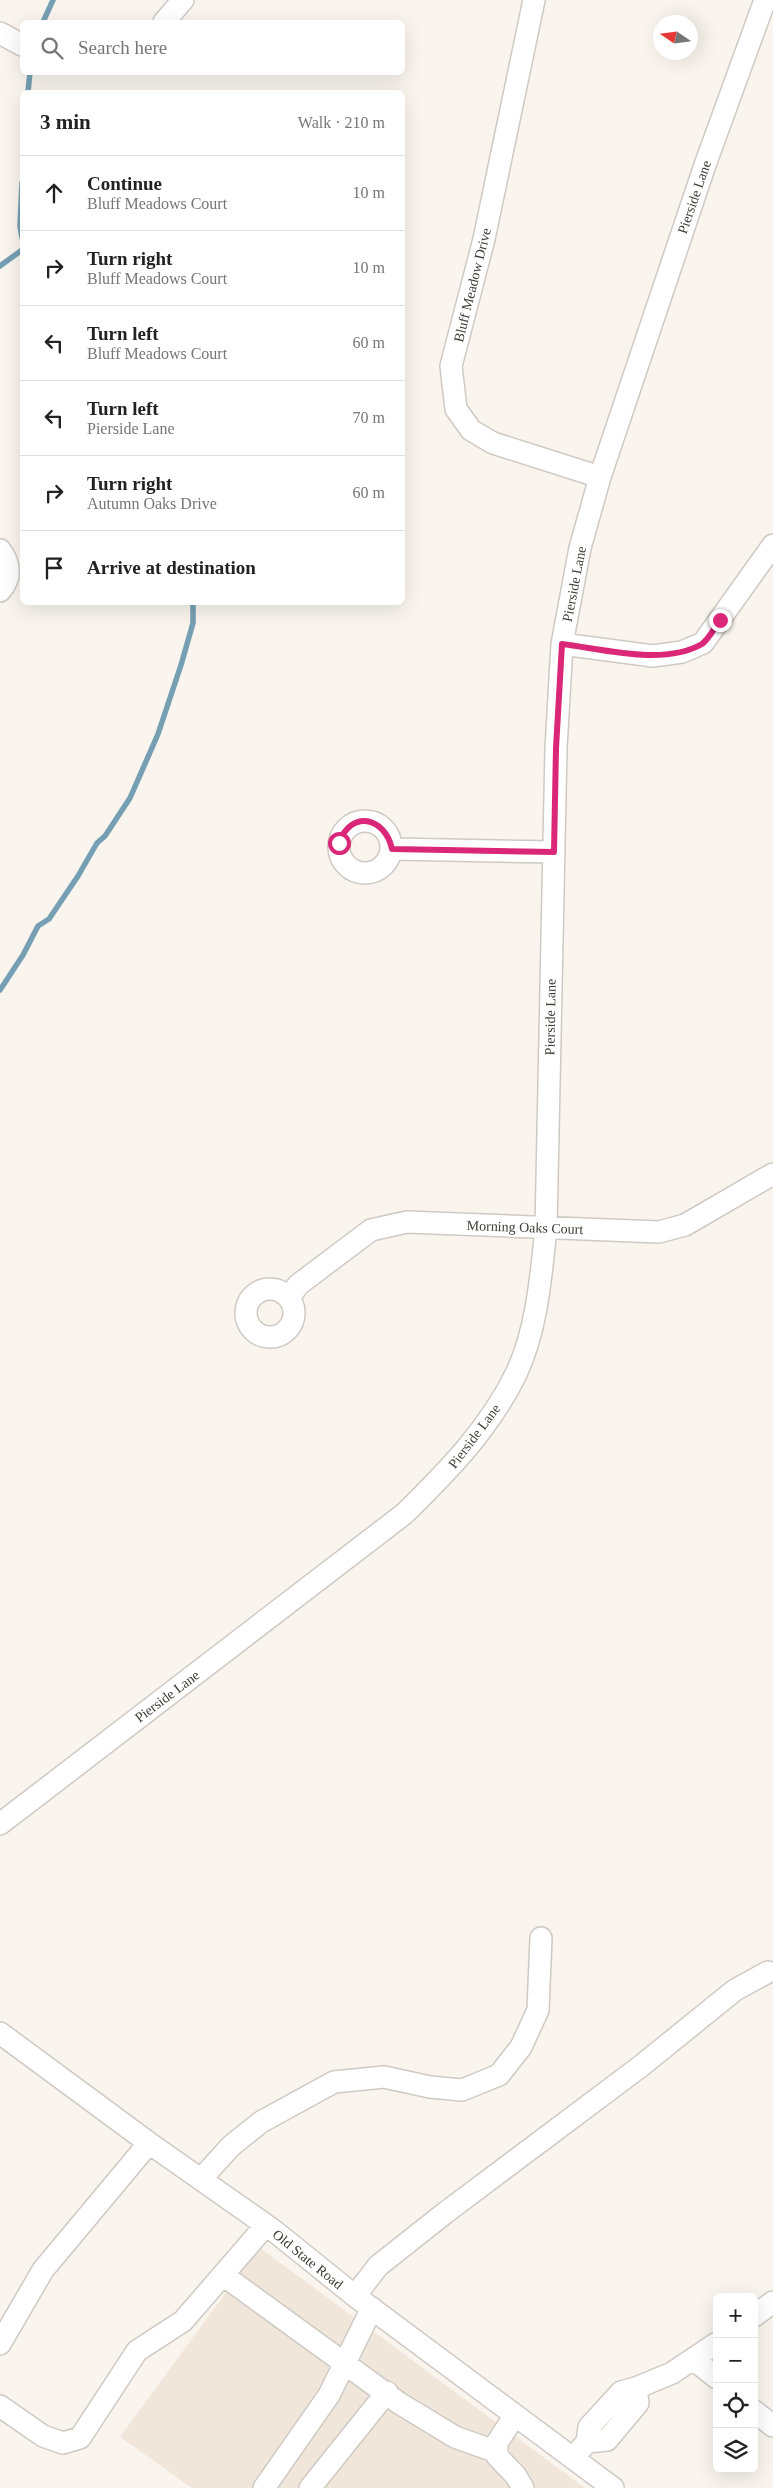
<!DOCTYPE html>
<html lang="en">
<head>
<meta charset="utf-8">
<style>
	:root { --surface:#fff; --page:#f6f6f6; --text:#222; --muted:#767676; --line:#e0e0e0 }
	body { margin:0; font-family:"Times New Roman",serif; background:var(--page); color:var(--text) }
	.controls { position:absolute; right:15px; bottom:15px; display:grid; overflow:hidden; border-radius:8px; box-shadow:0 5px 20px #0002 }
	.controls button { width:45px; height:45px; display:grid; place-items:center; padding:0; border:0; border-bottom:1px solid var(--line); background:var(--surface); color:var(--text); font:25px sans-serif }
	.compass { position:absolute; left:653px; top:15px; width:45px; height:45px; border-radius:50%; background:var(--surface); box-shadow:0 5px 20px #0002; rotate:283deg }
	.stop { position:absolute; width:15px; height:15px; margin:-11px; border:4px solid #db2777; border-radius:50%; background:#fff }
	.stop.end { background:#db2777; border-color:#fff; box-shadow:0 1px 5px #0008 }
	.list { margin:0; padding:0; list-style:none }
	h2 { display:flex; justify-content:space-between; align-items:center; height:65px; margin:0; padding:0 20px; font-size:21px }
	h2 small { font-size:16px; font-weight:400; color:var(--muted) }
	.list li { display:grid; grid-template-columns:32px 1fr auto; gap:15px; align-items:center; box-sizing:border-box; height:75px; padding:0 20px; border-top:1px solid var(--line) }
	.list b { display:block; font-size:19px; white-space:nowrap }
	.list p { margin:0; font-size:16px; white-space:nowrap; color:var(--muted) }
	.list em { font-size:16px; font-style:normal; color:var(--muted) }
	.icon { flex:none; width:28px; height:28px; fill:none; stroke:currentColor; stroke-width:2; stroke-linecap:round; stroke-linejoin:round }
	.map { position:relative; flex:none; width:773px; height:2488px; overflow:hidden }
	.search { position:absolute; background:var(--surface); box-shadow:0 5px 20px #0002; left:20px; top:20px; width:385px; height:55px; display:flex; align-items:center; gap:12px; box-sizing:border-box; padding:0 18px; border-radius:8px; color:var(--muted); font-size:19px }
	.panel { position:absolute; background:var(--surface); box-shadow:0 5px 20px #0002; left:20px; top:90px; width:385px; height:515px; border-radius:8px }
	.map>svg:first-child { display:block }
	.built { fill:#f0e7da }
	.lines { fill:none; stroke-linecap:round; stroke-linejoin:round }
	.stream { stroke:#769fb3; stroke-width:5.5 }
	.minor-casing { stroke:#cec9c3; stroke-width:24 }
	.minor { stroke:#fff; stroke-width:21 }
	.route { stroke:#db2777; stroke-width:6 }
	.labels { text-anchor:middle; stroke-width:4.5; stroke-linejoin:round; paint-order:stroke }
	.street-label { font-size:14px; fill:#3d3c39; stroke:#fff }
</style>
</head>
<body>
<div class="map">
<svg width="773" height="2488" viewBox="0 0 773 2488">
	<rect width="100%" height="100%" fill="#f9f5ee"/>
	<!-- built -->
	<path class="built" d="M 259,2247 L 585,2488 L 192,2488 L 120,2437 Z"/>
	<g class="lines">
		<!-- stream -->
		<path class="stream" d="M 43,22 L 53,0
			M 28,92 L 30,72
			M 22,183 L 20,226 L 22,238
			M 0,266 L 22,250
			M 0,990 L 23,955 L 38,926 L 49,919 L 78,876 L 97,843 L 105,836 L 130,798 L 158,734 L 181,665 L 193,623 L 193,602"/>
		<defs>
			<path id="minor" d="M 534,0 L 484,239 L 451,366 L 456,409 L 471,430 L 493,443 L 600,477
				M 164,22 L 183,0
				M 0,33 L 22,45
				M 0,550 C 10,563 12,578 0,591
				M 562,644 L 653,656 L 682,652 L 703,643 L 773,545
				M339 847a26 26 0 1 1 52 0a26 26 0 1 1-52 0Z
				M 392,849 L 554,852
				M246 1313a24 24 0 1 1 48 0a24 24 0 1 1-48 0Z
				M 289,1298 L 298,1285 L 371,1230 L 407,1222 L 659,1232 L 685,1225 L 773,1174
				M 0,1824 L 404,1514 C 448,1471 489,1429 516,1374 C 537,1330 541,1276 546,1228 L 556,748 L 562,644 L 580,548 L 600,477 L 705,165 L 765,0
				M 0,2033 L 149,2143 L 273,2230 L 355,2296 L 613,2488
				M 202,2178 L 231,2146 L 261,2122 L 334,2082 L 384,2077 L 430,2087 L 462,2090 L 499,2075 L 521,2047 L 538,2010 L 541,1938
				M 223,2275 L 399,2403 L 455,2437 L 497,2452
				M 355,2296 L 378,2266 L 445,2213 L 641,2066 L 735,1990 L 768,1972
				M 754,2316 L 773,2302
				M 0,2344 L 43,2270 L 149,2143
				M 694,2360 L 717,2378
				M 0,2406 L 43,2436 L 63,2443 L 80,2438 L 137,2351 L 183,2321 L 266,2225
				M 754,2411 L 773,2426
				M 515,2415 L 497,2443 L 497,2456 L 516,2476 L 523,2488
				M 587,2442 L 607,2440 L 638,2403 L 636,2388
				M 573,2458 L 587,2442 L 589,2427 L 621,2392 L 636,2388 L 672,2373 L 717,2343
				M 264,2488 L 329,2395 L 372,2308
				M 310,2488 L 387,2392"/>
		</defs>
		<!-- minor casing -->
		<use href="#minor" class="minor-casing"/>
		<!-- minor -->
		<use href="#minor" class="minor"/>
	</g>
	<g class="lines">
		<!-- route -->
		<path class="route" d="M 339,843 C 351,809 385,817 392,849 L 554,852 L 556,748 L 562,644 C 603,649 664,666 702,644 C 709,639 715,627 720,620"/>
	</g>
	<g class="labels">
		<!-- street labels -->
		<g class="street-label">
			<text transform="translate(694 197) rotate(-71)" y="5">Pierside Lane</text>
			<text transform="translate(472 285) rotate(-76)" y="5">Bluff Meadow Drive</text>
			<text transform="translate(574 584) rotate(-79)" y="5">Pierside Lane</text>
			<text transform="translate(550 1017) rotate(-89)" y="5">Pierside Lane</text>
			<text transform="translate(525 1227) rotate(2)" y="5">Morning Oaks Court</text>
			<text transform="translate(474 1436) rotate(-53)" y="5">Pierside Lane</text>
			<text transform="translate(167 1696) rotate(-37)" y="5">Pierside Lane</text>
			<text transform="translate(308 2259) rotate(39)" y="5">Old State Road</text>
		</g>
	</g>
</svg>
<div class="controls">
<button>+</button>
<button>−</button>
<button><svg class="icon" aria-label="locate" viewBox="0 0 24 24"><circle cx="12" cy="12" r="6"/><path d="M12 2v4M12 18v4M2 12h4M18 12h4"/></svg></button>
<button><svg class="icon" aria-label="layers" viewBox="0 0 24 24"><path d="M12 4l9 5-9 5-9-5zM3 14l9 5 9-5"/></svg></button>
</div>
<svg class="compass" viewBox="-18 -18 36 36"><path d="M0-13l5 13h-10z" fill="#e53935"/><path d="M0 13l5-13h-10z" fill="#767676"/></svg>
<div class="stop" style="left:339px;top:843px"></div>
<div class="stop end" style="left:720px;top:620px"></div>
<div class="search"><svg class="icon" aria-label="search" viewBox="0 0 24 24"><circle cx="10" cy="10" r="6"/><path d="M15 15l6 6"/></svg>Search here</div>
<section class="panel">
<h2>3 min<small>Walk · 210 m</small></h2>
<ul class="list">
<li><svg class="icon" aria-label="ahead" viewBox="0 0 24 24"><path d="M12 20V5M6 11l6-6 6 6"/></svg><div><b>Continue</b><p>Bluff Meadows Court</p></div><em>10 m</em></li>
<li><svg class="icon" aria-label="right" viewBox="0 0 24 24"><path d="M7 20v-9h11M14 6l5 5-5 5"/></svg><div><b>Turn right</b><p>Bluff Meadows Court</p></div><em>10 m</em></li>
<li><svg class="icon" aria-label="left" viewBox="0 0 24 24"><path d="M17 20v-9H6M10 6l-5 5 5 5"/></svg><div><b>Turn left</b><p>Bluff Meadows Court</p></div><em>60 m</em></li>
<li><svg class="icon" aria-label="left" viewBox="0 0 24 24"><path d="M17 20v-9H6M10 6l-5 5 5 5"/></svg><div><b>Turn left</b><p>Pierside Lane</p></div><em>70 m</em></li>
<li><svg class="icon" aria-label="right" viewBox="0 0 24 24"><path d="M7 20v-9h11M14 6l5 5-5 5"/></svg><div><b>Turn right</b><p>Autumn Oaks Drive</p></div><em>60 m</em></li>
<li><svg class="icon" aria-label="arrive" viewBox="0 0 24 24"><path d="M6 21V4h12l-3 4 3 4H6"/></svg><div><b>Arrive at destination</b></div></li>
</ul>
</section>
</div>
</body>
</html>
